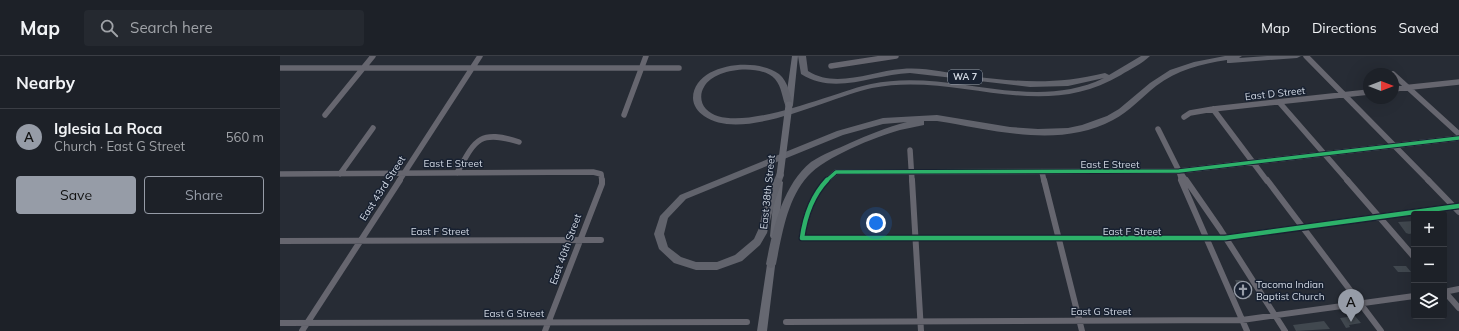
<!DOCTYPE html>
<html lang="en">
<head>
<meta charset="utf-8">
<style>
	:root { --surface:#1d2128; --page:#252930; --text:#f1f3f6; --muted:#a0a3a8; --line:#3b3e45; --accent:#969ca7 }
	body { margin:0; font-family:Mulish,sans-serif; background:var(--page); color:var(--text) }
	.controls { position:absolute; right:12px; bottom:12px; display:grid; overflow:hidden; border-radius:4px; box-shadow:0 4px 16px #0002 }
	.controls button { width:36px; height:36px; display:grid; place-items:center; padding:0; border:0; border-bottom:1px solid var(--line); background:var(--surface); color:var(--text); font:20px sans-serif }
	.compass { position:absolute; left:1083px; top:12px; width:36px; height:36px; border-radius:50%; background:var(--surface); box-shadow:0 4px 16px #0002; rotate:90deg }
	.you { position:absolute; left:596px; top:167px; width:14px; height:14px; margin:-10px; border:3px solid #fff; border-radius:50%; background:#1a73e8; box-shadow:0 0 0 6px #1a73e833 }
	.badge { display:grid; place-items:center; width:26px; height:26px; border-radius:50%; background:var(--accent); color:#111; font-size:13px; font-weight:700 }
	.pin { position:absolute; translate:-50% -33px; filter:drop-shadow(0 1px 2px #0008) }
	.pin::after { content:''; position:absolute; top:21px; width:14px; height:12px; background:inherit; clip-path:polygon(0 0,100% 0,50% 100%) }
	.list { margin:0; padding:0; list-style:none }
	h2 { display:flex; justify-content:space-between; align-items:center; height:52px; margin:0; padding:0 16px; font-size:17px }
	h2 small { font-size:13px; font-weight:400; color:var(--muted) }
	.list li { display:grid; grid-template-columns:26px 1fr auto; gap:12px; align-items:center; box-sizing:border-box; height:56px; padding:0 16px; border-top:1px solid var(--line) }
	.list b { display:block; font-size:15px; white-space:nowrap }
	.list p { margin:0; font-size:13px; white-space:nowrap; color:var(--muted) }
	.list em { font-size:13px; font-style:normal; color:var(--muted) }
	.actions { display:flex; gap:8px; padding:12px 16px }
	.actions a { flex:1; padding:9px 0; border:1px solid var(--accent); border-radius:4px; text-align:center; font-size:14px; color:var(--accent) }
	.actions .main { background:var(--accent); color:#111 }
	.icon { flex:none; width:22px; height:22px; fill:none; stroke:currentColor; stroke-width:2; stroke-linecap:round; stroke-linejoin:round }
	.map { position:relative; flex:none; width:1179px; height:275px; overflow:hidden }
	header { display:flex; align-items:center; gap:24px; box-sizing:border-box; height:56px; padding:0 20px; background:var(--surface); border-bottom:1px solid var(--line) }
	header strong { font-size:19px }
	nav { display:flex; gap:22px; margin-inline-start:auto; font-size:14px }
	.search { width:280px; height:36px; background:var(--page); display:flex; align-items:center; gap:10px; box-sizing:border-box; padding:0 14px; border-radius:4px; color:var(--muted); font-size:15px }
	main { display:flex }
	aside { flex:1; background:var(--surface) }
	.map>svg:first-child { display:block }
	.building { fill:#41484f }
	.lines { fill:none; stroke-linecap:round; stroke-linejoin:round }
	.minor-far1 { stroke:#66666f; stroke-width:5.5 }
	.minor { stroke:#66666f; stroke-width:6 }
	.major { fill:#666871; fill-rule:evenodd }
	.highway { fill:#61636c; fill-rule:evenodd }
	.major-bridge { stroke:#666871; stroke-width:7 }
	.cycleway-far1-casing { stroke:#182131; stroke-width:5.5 }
	.cycleway-casing { stroke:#182131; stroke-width:7 }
	.cycleway-far1 { stroke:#2db169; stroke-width:3.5 }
	.cycleway { stroke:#2db169; stroke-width:4.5 }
	.labels { text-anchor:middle; stroke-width:3; stroke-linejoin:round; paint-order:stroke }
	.shield { fill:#182131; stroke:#9aa2ae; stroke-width:1 }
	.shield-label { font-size:9px; font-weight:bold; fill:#d2d9e4 }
	.street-label { font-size:10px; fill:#d2d9e4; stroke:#182131 }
	.poi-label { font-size:10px; fill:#d2d9e4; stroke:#182131; text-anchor:start }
</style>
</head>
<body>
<header>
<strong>Map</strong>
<div class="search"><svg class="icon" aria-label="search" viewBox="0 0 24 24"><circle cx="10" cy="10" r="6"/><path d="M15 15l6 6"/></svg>Search here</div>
<nav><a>Map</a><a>Directions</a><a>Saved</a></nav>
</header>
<main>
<aside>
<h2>Nearby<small></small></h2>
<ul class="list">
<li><span class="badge">A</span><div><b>Iglesia La Roca</b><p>Church · East G Street</p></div><em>560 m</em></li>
</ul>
<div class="actions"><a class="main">Save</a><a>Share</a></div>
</aside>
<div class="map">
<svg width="1179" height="275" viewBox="0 0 1179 275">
	<rect width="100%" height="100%" fill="#272c35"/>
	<!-- building -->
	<path class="building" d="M 1134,165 L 1134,177 L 1129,178 L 1126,177 L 1118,166 Z
		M 1113,210 L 1126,210 L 1131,216 L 1118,216 Z
		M 955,224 L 962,224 L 970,242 L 963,242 Z
		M 1075,260 L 1081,267 L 1069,269 L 1070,271 L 1066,272 L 1060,262 Z
		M 1044,265 L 1050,273 L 1016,275 L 1013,269 Z"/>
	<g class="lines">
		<!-- minor-far1 -->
		<path class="minor-far1" d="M 1026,0 L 1149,125
			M 551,10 L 616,0
			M 0,12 L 399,12
			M 1113,18 L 1179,78
			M 1113,33 L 1179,26
			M 999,46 L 1068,125
			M 933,53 L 987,125
			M 45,59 L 93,0
			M 344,59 L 366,0
			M 904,61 L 910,57 L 933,53 L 1089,36
			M 878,73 L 899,115 L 902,125
			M 630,94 L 632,125
			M 762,116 L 764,125
			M 900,116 L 906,125
			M 177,117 C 195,84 199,73 239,86
			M 0,118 L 313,116 L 321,118 L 322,125
			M 60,118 L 93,72
			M 119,125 L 200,0
			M 546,125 L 556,116 L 899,115 L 1179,82"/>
		<!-- minor -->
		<path class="minor" d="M 547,124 C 532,140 525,160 522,182 L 945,182 L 1179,150
			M 632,124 L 641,275
			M 764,124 L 802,275
			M 901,124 L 967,275
			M 906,124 L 940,173 L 1005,275
			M 987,124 L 1101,275
			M 1067,124 L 1134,201
			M 1148,124 L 1179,156
			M 0,185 L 321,184
			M 1164,235 L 1179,252
			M 1164,236 L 1179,233
			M 506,266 L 962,264 L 1134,240
			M 0,267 L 467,266
			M 22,275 L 120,124
			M 265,275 L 322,128 L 322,124"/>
		<!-- major -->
		<path class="major" d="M 512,0 L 518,0 L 513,49 L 509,51 L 505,49 Z
			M 499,123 L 503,126 L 498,180 L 497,182 L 491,182 L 490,180 L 495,126 Z
			M 492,198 L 495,199 L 496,202 L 487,275 L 477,275 L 488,202 L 489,199 Z"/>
		<!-- highway -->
		<path class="highway" d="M 518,0 L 526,0 L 528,15 C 556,33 592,15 622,13 C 645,11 667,17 689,20 C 738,26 776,29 825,17 L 829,19 L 861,0 L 870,0 C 862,8 850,13 841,19 C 758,68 679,15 592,32 C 550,41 462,87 424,60 C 418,56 413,49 413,42 C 414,7 477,1 499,18 C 508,25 510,39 513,49 L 512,51 L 506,51 C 502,42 502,31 495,23 C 480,7 434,12 424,31 C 420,37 420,47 426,53 C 453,82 556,35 591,28 C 669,11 749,58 824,22 L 788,30 L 750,31 L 630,17 C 594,18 555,40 521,18 Z
			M 945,0 L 962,0 L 959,2 L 987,0 L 1021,0 L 1017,2 L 950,7 L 947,7 L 947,4 C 921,8 897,14 876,30 C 862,41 850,55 833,64 C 779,93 714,74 657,65 L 644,65 L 644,69 C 636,71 628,72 620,74 C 595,81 545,101 528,120 C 507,143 502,179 496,208 L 494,211 L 491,212 L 488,211 L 486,208 C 493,173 502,130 531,106 C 543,98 557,93 570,87 C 588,79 607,71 627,66 L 603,68 L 563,79 L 406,143 L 388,162 L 384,178 L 388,191 L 401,201 L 416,206 L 437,206 L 455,199 L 474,183 L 479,172 L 485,145 L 497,117 L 503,117 L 504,119 L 495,145 L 487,177 L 480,189 L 462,205 L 437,214 L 416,214 L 394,207 L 379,193 L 374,178 L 380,160 L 400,139 L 557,75 L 603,62 L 657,59 L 730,71 L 758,73 L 788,72 L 802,69 L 827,60 L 839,53 L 870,27 L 890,14 L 914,6 Z"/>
		<!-- major-bridge -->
		<path class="major-bridge" d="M 500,119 L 509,49"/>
		<defs>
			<path id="cycleway-far1" d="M 546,125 L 556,116 L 899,115 L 1179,82"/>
			<path id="cycleway" d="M 547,124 C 532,140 525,160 522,182 L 945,182 L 1179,150"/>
		</defs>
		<!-- cycleway-far1 casing -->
		<use href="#cycleway-far1" class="cycleway-far1-casing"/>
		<!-- cycleway casing -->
		<use href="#cycleway" class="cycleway-casing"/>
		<!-- cycleway-far1 -->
		<use href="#cycleway-far1" class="cycleway-far1"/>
		<!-- cycleway -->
		<use href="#cycleway" class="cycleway"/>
	</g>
	<!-- icons -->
	<defs>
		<symbol id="church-ring" viewBox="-11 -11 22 22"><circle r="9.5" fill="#182131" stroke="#969ca7" stroke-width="1.5"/><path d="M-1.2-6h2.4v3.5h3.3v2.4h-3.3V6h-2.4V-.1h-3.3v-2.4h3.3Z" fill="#969ca7"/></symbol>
	</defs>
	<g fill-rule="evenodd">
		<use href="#church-ring" x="953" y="224" width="20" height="20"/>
	</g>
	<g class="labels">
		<!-- shield labels -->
		<rect class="shield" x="668" y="14" width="34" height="14" rx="3"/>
		<g class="shield-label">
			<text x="685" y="24">WA 7</text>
		</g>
		<!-- street labels -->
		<g class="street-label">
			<text transform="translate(995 37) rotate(-6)" y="4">East D Street</text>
			<text x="173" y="111">East E Street</text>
			<text x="830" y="112">East E Street</text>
			<text transform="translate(102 132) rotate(-57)" y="4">East 43rd Street</text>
			<text transform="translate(487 136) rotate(-84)" y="4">East 38th Street</text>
			<text x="160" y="179">East F Street</text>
			<text x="852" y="179">East F Street</text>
			<text transform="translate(285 193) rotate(-70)" y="4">East 40th Street</text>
			<text x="821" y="259">East G Street</text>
			<text x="234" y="261">East G Street</text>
		</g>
		<!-- poi labels -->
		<g class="poi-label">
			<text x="976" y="232">Tacoma Indian<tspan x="976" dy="12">Baptist Church</tspan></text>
		</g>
	</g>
</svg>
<div class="controls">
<button>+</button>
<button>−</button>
<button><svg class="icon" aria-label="layers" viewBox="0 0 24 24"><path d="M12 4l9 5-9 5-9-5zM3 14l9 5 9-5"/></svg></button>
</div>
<svg class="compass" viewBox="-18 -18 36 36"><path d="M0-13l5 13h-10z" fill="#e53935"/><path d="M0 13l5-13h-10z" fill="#a0a3a8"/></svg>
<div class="you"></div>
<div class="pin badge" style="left:1071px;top:266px">A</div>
</div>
</main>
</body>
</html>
